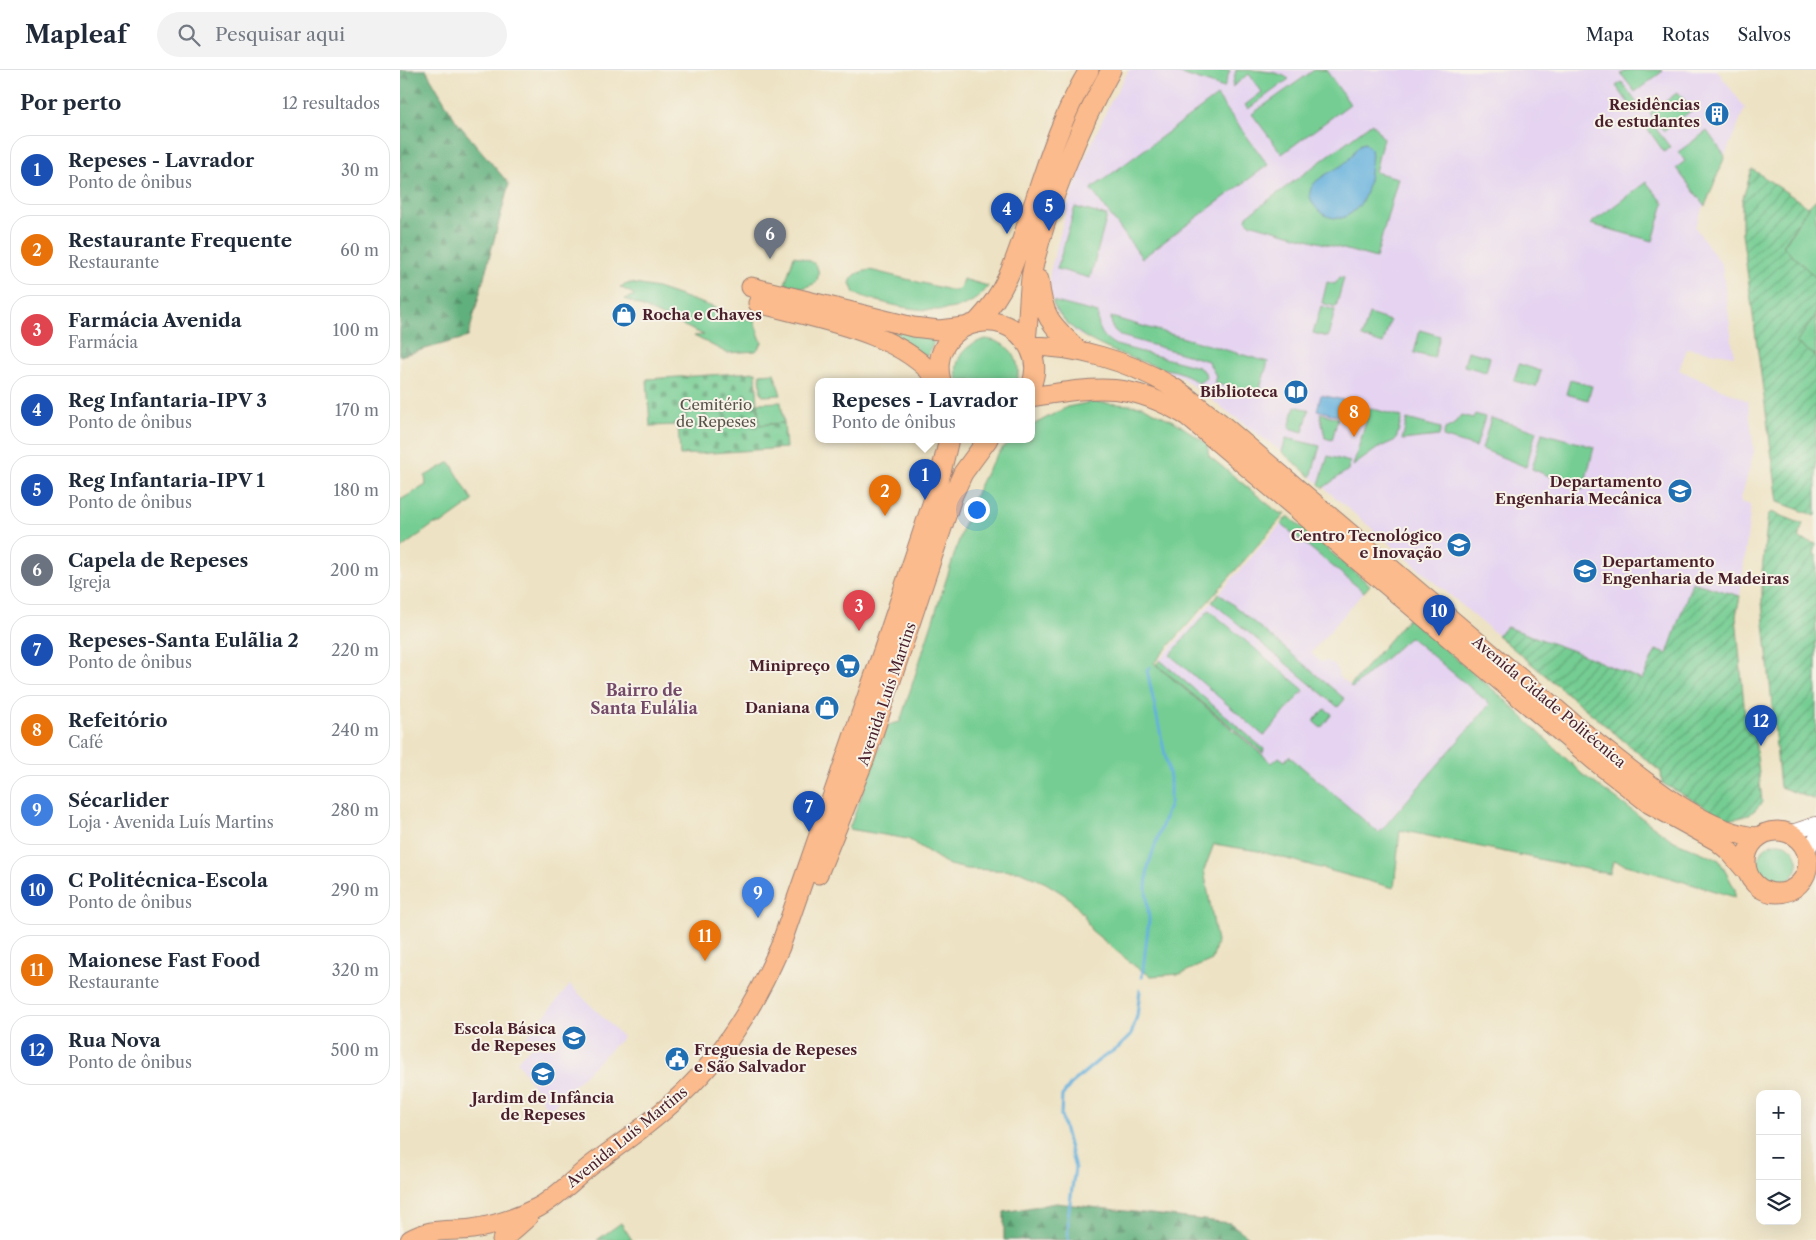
<!DOCTYPE html>
<html lang="pt">
<head>
<meta charset="utf-8">
<style>
	:root { --surface:#fff; --page:#f2f2f3; --text:#1f2937; --muted:#747a83; --line:#e0e1e3; --accent:#1f6fb2 }
	body { margin:0; font-family:"Libre Caslon Text",serif; background:var(--page); color:var(--text) }
	.controls { position:absolute; right:15px; bottom:15px; display:grid; overflow:hidden; border-radius:10px; box-shadow:0 5px 20px #0002 }
	.controls button { width:45px; height:45px; display:grid; place-items:center; padding:0; border:0; border-bottom:1px solid var(--line); background:var(--surface); color:var(--text); font:25px sans-serif }
	.you { position:absolute; left:576px; top:439px; width:18px; height:18px; margin:-12px; border:4px solid #fff; border-radius:50%; background:#1a73e8; box-shadow:0 0 0 8px #1a73e833 }
	.badge { display:grid; place-items:center; width:32px; height:32px; border-radius:50%; background:var(--accent); color:#fff; font-size:16px; font-weight:700 }
	.pin { position:absolute; translate:-50% -41px; filter:drop-shadow(0 1px 2px #0008) }
	.pin::after { content:''; position:absolute; top:26px; width:18px; height:15px; background:inherit; clip-path:polygon(0 0,100% 0,50% 100%) }
	.popup { position:absolute; left:415px; top:308px; width:220px; height:65px; box-sizing:border-box; display:grid; place-content:center; border-radius:10px; background:var(--surface); filter:drop-shadow(0 1px 4px #0005); font-size:16px; white-space:nowrap; color:var(--muted) }
	.popup b { font-size:19px; color:var(--text) }
	.popup::after { content:''; position:absolute; left:50%; top:100%; margin-left:-10px; border:10px solid transparent; border-top-color:var(--surface) }
	.list { margin:0; padding:0; list-style:none }
	h2 { display:flex; justify-content:space-between; align-items:center; height:65px; margin:0; padding:0 20px; font-size:21px }
	h2 small { font-size:16px; font-weight:400; color:var(--muted) }
	.list li { display:grid; grid-template-columns:32px 1fr auto; gap:15px; align-items:center; box-sizing:border-box; height:70px; margin:0 10px 10px; padding:0 10px; border:1px solid var(--line); border-radius:20px }
	.list b { display:block; font-size:19px; white-space:nowrap }
	.list p { margin:0; font-size:16px; white-space:nowrap; color:var(--muted) }
	.list em { font-size:16px; font-style:normal; color:var(--muted) }
	.icon { flex:none; width:28px; height:28px; fill:none; stroke:currentColor; stroke-width:2; stroke-linecap:round; stroke-linejoin:round }
	.map { position:relative; flex:none; width:1416px; height:1170px; overflow:hidden }
	header { display:flex; align-items:center; gap:30px; box-sizing:border-box; height:70px; padding:0 25px; background:var(--surface); border-bottom:1px solid var(--line) }
	header strong { font-size:24px }
	nav { display:flex; gap:28px; margin-inline-start:auto; font-size:18px }
	.search { width:350px; height:45px; background:var(--page); display:flex; align-items:center; gap:12px; box-sizing:border-box; padding:0 18px; border-radius:28px; color:var(--muted); font-size:19px }
	main { display:flex }
	aside { flex:1; background:var(--surface) }
	.map>svg:first-child { display:block }
	.built { fill:#e5d3f1 }
	.grass { fill:#75cd93; stroke:#60765f }
	.forest { fill:url(#forest-firs); stroke:#556854 }
	.cemetery { fill:url(#cemetery-stones); stroke:#60765f }
	.garden { fill:url(#garden-furrows); stroke:#60765f }
	.water { fill:#63b0dd; stroke:#566884 }
	.lines { fill:none; stroke-linecap:round; stroke-linejoin:round }
	.stream { stroke:#63b0dd; stroke-width:3 }
	.minor-casing { stroke:#9c8077; stroke-width:16 }
	.major-casing { stroke:#9c8077; stroke-width:21 }
	.minor { stroke:#fff; stroke-width:14 }
	.major { stroke:#fbbb8c; stroke-width:19 }
	.labels { text-anchor:middle; stroke-width:4; stroke-linejoin:round; paint-order:stroke }
	.poi-label { font-size:15px; font-weight:bold; fill:#4a1f2b; stroke:#f7f3e8; text-anchor:end }
	.park-label { font-size:15px; fill:#57534a; stroke:#f7f3e8 }
	.street-label { font-size:15px; fill:#4a1f2b; stroke:#f7f3e8 }
	.neighbourhood-label { font-size:16px; font-weight:bold; fill:#744a69; stroke:#f7f3e8 }
</style>
</head>
<body>
<header>
<strong>Mapleaf</strong>
<div class="search"><svg class="icon" aria-label="search" viewBox="0 0 24 24"><circle cx="10" cy="10" r="6"/><path d="M15 15l6 6"/></svg>Pesquisar aqui</div>
<nav><a>Mapa</a><a>Rotas</a><a>Salvos</a></nav>
</header>
<main>
<aside>
<h2>Por perto<small>12 resultados</small></h2>
<ul class="list">
<li><span class="badge" style="background:#1a4fb4">1</span><div><b>Repeses - Lavrador</b><p>Ponto de ônibus</p></div><em>30 m</em></li>
<li><span class="badge" style="background:#e8710a">2</span><div><b>Restaurante Frequente</b><p>Restaurante</p></div><em>60 m</em></li>
<li><span class="badge" style="background:#e0444e">3</span><div><b>Farmácia Avenida</b><p>Farmácia</p></div><em>100 m</em></li>
<li><span class="badge" style="background:#1a4fb4">4</span><div><b>Reg Infantaria-IPV 3</b><p>Ponto de ônibus</p></div><em>170 m</em></li>
<li><span class="badge" style="background:#1a4fb4">5</span><div><b>Reg Infantaria-IPV 1</b><p>Ponto de ônibus</p></div><em>180 m</em></li>
<li><span class="badge" style="background:#6b7280">6</span><div><b>Capela de Repeses</b><p>Igreja</p></div><em>200 m</em></li>
<li><span class="badge" style="background:#1a4fb4">7</span><div><b>Repeses-Santa Eulãlia 2</b><p>Ponto de ônibus</p></div><em>220 m</em></li>
<li><span class="badge" style="background:#e8710a">8</span><div><b>Refeitório</b><p>Café</p></div><em>240 m</em></li>
<li><span class="badge" style="background:#3f7fe0">9</span><div><b>Sécarlider</b><p>Loja · Avenida Luís Martins</p></div><em>280 m</em></li>
<li><span class="badge" style="background:#1a4fb4">10</span><div><b>C Politécnica-Escola</b><p>Ponto de ônibus</p></div><em>290 m</em></li>
<li><span class="badge" style="background:#e8710a">11</span><div><b>Maionese Fast Food</b><p>Restaurante</p></div><em>320 m</em></li>
<li><span class="badge" style="background:#1a4fb4">12</span><div><b>Rua Nova</b><p>Ponto de ônibus</p></div><em>500 m</em></li>
</ul>
</aside>
<div class="map">
<svg width="1416" height="1170" viewBox="0 0 1416 1170">
	<defs>
		<pattern id="forest-firs" width="22" height="20" patternUnits="userSpaceOnUse" patternTransform="scale(1.25)"><rect width="22" height="20" fill="#60b07d"/><path d="M5 1l3.5 6h-7zM16 11l3.5 6h-7z" fill="#518f67"/></pattern>
		<pattern id="cemetery-stones" width="16" height="16" patternUnits="userSpaceOnUse" patternTransform="scale(1.25)"><rect width="16" height="16" fill="#75cd93"/><path d="M2 7V4a2 2 0 0 1 4 0v3zM10 15v-3a2 2 0 0 1 4 0v3z" fill="#62a678"/></pattern>
		<pattern id="garden-furrows" width="10" height="10" patternUnits="userSpaceOnUse" patternTransform="scale(1.25)"><rect width="10" height="10" fill="#75cd93"/><path d="M-1 1l2-2M0 10L10 0M9 11l2-2" fill="none" stroke="#62a678"/></pattern>
	</defs>
	<rect width="100%" height="100%" fill="#f7f3e8"/>
	<filter id="ink" filterUnits="userSpaceOnUse"><feTurbulence type="fractalNoise" baseFrequency=".02" numOctaves="2"/><feDisplacementMap in="SourceGraphic" scale="10" xChannelSelector="R" yChannelSelector="G"/><feConvolveMatrix kernelMatrix="1 2 1 2 8 2 1 2 1" color-interpolation-filters="sRGB"/></filter>
	<filter id="wash" filterUnits="userSpaceOnUse"><feTurbulence type="fractalNoise" baseFrequency=".0096" numOctaves="4" result="noise"/><feDisplacementMap in="SourceGraphic" scale="20" xChannelSelector="R" yChannelSelector="G"/><feGaussianBlur stdDeviation="1.12" result="paint"/><feColorMatrix in="noise" values="0 0 0 0 0 0 0 0 0 0 0 0 0 0 0 0 0 1.4 0 .05"/><feComposite in="paint" operator="in"/></filter>
	<g filter="url(#wash)">
		<rect width="100%" height="100%" fill="#ede2c3"/>
		<!-- built -->
		<path class="built" d="M 729,0 L 1317,0 L 1345,38 L 1295,157 L 1322,195 L 1334,286 L 1287,278 L 1279,300 L 1348,331 L 1354,382 L 1340,432 L 1351,435 L 1340,526 L 1292,512 L 1267,584 L 1256,580 L 1242,611 L 1179,583 L 1107,557 L 1097,565 L 882,382 L 781,307 L 691,271 L 676,263 L 655,240 L 649,219 L 650,202 L 668,135 L 686,86 L 709,35 Z
			M 888,446 L 970,515 L 911,583 L 921,592 L 927,591 L 936,596 L 939,607 L 950,615 L 1008,548 L 1103,628 L 974,779 L 756,594 Z
			M 170,915 L 223,967 L 151,1038 L 147,1038 L 117,991 L 132,976 L 125,969 Z"/>
		<!-- grass -->
		<path class="grass" d="M 769,0 L 830,0 L 824,18 Z
			M 836,0 C 851,0 878,0 889,9 L 848,39 L 845,35 L 862,22 L 849,4 L 832,17 Z
			M 914,0 L 926,0 L 950,34 L 882,84 L 852,44 Z
			M 1227,0 L 1261,0 L 1263,1 L 1235,22 L 1221,4 Z
			M 1222,12 L 1241,39 L 1236,43 L 1216,16 Z
			M 1278,22 L 1292,40 L 1264,61 L 1250,43 Z
			M 817,26 L 868,95 L 742,188 L 691,119 Z
			M 1250,51 L 1270,77 L 1264,82 L 1245,55 Z
			M 972,53 L 983,68 L 975,102 L 998,108 L 976,188 L 849,153 L 846,150 L 847,146 Z
			M 1307,61 L 1325,86 L 1305,136 L 1276,98 L 1285,91 L 1278,82 Z
			M 1246,112 L 1264,133 L 1253,171 L 1190,154 Z
			M 1416,129 L 1416,208 L 1383,177 L 1408,137 Z
			M 675,137 L 707,146 L 690,208 L 657,199 Z
			M 394,186 C 410,190 424,193 416,213 L 403,218 L 385,214 Z
			M 470,200 L 554,221 L 560,218 L 563,209 L 588,216 C 563,256 490,237 454,223 L 450,213 C 453,203 460,202 470,200 Z
			M 940,207 L 944,208 L 936,237 L 922,233 L 927,212 L 935,214 Z
			M 230,213 L 257,218 L 354,251 L 362,273 L 356,281 L 327,283 L 294,266 L 304,265 L 225,229 L 235,225 L 220,217 Z
			M 652,231 L 698,243 C 697,258 702,268 716,275 L 798,297 L 805,302 L 806,308 L 799,313 C 793,310 786,304 779,302 C 774,300 767,300 761,298 C 723,285 668,270 652,231 Z
			M 921,236 L 935,240 L 928,267 L 913,263 Z
			M 969,244 L 990,251 L 983,274 L 962,267 Z
			M 1416,244 L 1416,286 L 1396,273 Z
			M 437,245 L 533,269 L 533,274 L 527,286 Z
			M 711,247 L 868,292 L 858,325 L 814,313 L 816,306 L 808,291 L 721,266 L 712,258 Z
			M 1020,260 L 1040,266 L 1034,288 L 1014,283 Z
			M 586,269 C 609,272 622,288 617,311 L 558,311 C 552,289 565,274 586,269 Z
			M 1068,281 L 1090,287 L 1086,302 L 1064,296 Z
			M 1119,294 L 1141,301 L 1136,317 L 1114,311 Z
			M 374,303 L 381,325 L 364,326 L 361,324 L 360,304 Z
			M 1170,310 L 1192,316 L 1188,330 L 1166,324 Z
			M 381,332 L 384,353 L 359,355 L 358,333 Z
			M 692,332 L 742,336 L 777,353 L 807,374 L 809,386 L 879,443 L 885,444 L 754,593 L 872,693 L 879,687 L 885,691 L 889,686 L 979,763 L 1090,634 L 1010,567 L 952,618 L 950,616 L 1008,548 L 1103,628 L 1182,704 L 1272,770 L 1319,790 L 1335,819 L 1335,827 L 1213,791 L 1210,804 L 1000,760 L 994,818 L 858,781 L 814,774 L 804,800 L 817,872 L 812,890 L 780,904 L 751,906 L 736,897 L 691,860 L 684,845 L 668,827 L 646,813 L 619,801 L 567,799 L 549,795 L 508,769 L 449,759 L 488,655 L 500,652 L 569,439 C 580,415 591,386 612,369 L 631,369 L 631,356 L 667,337 Z
			M 895,336 L 909,340 L 903,362 L 889,358 Z
			M 970,338 L 1002,347 L 996,370 L 978,378 L 953,396 Z
			M 920,343 L 938,348 L 932,370 L 925,368 Z
			M 1075,344 L 1085,347 L 1076,377 L 1043,367 L 1045,359 L 1053,355 L 1061,345 L 1073,348 Z
			M 1091,348 L 1136,361 L 1126,397 L 1082,379 Z
			M 1007,349 L 1041,358 L 1039,366 L 1002,370 Z
			M 1142,363 L 1194,377 L 1183,420 L 1132,399 Z
			M 886,368 L 920,376 L 911,407 L 882,382 Z
			M 928,386 L 950,392 L 948,400 L 923,418 L 919,414 Z
			M 50,392 L 73,431 L 41,454 L 34,454 L 0,479 L 0,430 L 26,415 L 25,406 Z
			M 888,446 L 970,515 L 964,522 L 881,454 Z
			M 819,523 L 945,629 L 938,637 L 812,532 Z
			M 809,540 L 904,620 L 864,666 L 770,585 Z
			M 760,590 L 864,679 L 863,683 L 756,594 Z
			M 925,639 L 932,644 L 921,658 L 913,651 Z
			M1358 793a20 20 0 1 1 40 0a20 20 0 1 1-40 0Z
			M 221,1153 L 232,1170 L 197,1170 Z"/>
		<!-- forest -->
		<path class="forest" d="M 0,0 L 26,0 L 56,51 L 109,114 L 68,267 L 0,286 Z
			M 656,1133 L 830,1153 L 849,1167 L 850,1170 L 604,1170 L 604,1142 Z"/>
		<!-- cemetery -->
		<path class="cemetery" d="M 356,302 L 359,355 L 384,353 L 386,378 L 280,385 L 278,355 L 250,356 L 247,309 Z"/>
		<!-- garden -->
		<path class="garden" d="M 1352,99 L 1408,137 L 1383,176 L 1416,208 L 1416,245 L 1396,273 L 1416,286 L 1416,446 L 1378,432 L 1342,163 L 1342,131 Z
			M 1371,442 L 1403,454 L 1398,468 L 1416,474 L 1414,484 L 1416,485 L 1416,730 L 1380,717 L 1362,532 L 1362,501 L 1368,445 Z
			M 1292,512 L 1340,526 L 1336,546 L 1345,646 L 1353,649 L 1362,732 C 1354,744 1342,749 1327,749 L 1262,713 L 1261,702 L 1097,565 L 1107,557 L 1179,583 L 1242,610 L 1256,580 L 1267,584 Z"/>
		<!-- water -->
		<path class="water" d="M 965,73 L 971,79 L 972,85 C 969,110 969,138 942,148 C 933,149 923,146 917,139 C 894,112 933,104 946,92 C 953,86 956,74 965,73 Z
			M 921,325 L 944,330 L 939,346 L 917,340 Z"/>
		<g class="lines">
			<!-- stream -->
			<path class="stream" d="M 742,907 L 749,850 L 746,818 L 748,796 L 770,733 L 770,708 L 747,600 L 750,597
				M 668,1170 L 668,1146 L 675,1098 L 661,1045 L 662,1026 L 671,1014 L 699,990 L 719,977 L 731,965 L 737,946 L 740,920"/>
		</g>
	</g>
	<g filter="url(#ink)">
		<g class="lines">
			<defs>
				<path id="minor" d="M 1389,763 L 1416,754
					M 1407,781 L 1416,767"/>
				<path id="major" d="M 639,210 C 643,249 652,255 679,281
					M 351,217 L 513,257 L 539,260 L 564,257
					M 358,233 C 415,249 501,261 538,311
					M 577,252 C 612,216 619,176 635,130 C 649,86 665,40 689,0
					M 626,270 C 629,248 628,225 632,202 C 646,139 679,57 711,0
					M 629,276 C 676,276 728,291 769,315 C 787,325 802,340 819,352 L 1196,673 C 1238,705 1304,764 1358,767
					M 541,311 C 526,256 604,227 630,279 C 636,291 636,304 631,316
					M 631,327 C 696,317 728,310 787,346 L 1195,691 L 1250,734 L 1317,771 L 1329,781 L 1348,803
					M1346 792a31 31 0 1 1 62 0a31 31 0 1 1-62 0Z
					M 418,804 L 465,688 L 553,425 L 563,403 L 588,369
					M 10,1170 C 33,1157 48,1162 72,1159 C 93,1156 117,1148 137,1138 C 155,1129 176,1107 193,1094 C 223,1072 255,1050 282,1024 C 326,983 356,932 380,877 L 483,581 L 537,419 L 549,369
					M 102,1170 L 128,1147"/>
			</defs>
			<!-- minor casing -->
			<use href="#minor" class="minor-casing"/>
			<!-- major casing -->
			<use href="#major" class="major-casing"/>
			<!-- minor -->
			<use href="#minor" class="minor"/>
			<!-- major -->
			<use href="#major" class="major"/>
		</g>
	</g>
	<!-- icons -->
	<defs>
		<symbol id="building-disc" viewBox="-11 -11 22 22"><circle r="9.5" fill="#1f6fb2" stroke="#f7f3e8"/><path d="M-4-6H4V6H1V3H-1V6H-4ZM-2.5-4.3h1.7v1.8h-1.7ZM.8-4.3h1.7v1.8H.8ZM-2.5-1h1.7V.8h-1.7ZM.8-1h1.7V.8H.8Z" fill="#fff"/></symbol>
		<symbol id="shop-disc" viewBox="-11 -11 22 22"><circle r="9.5" fill="#1f6fb2" stroke="#f7f3e8"/><path d="M-5-2.5h2.3a2.7 3.5 0 0 1 5.4 0H5L5.5 6h-11ZM-1.5-2.5h3a1.5 2.3 0 0 0-3 0Z" fill="#fff"/></symbol>
		<symbol id="library-disc" viewBox="-11 -11 22 22"><circle r="9.5" fill="#1f6fb2" stroke="#f7f3e8"/><path d="M-6-4Q-3-5.5-.7-3.5V5Q-3 3-6 4ZM6-4Q3-5.5 .7-3.5V5Q3 3 6 4Z" fill="#fff"/></symbol>
		<symbol id="university-disc" viewBox="-11 -11 22 22"><circle r="9.5" fill="#1f6fb2" stroke="#f7f3e8"/><path d="M0-5L7-2L0 1L-7-2ZM-4 1L0 2.5L4 1V4Q0 6-4 4Z" fill="#fff"/></symbol>
		<symbol id="supermarket-disc" viewBox="-11 -11 22 22"><circle r="9.5" fill="#1f6fb2" stroke="#f7f3e8"/><path d="M-6-5.5h2.5l.6 2H6L4.5 2H-2.5L-4.4-4H-6ZM-1.5 3.2a1.3 1.3 0 1 0 .1 0ZM3 3.2a1.3 1.3 0 1 0 .1 0Z" fill="#fff"/></symbol>
		<symbol id="school-disc" viewBox="-11 -11 22 22"><circle r="9.5" fill="#1f6fb2" stroke="#f7f3e8"/><path d="M0-5L7-2L0 1L-7-2ZM-4 1L0 2.5L4 1V4Q0 6-4 4Z" fill="#fff"/></symbol>
		<symbol id="civic-disc" viewBox="-11 -11 22 22"><circle r="9.5" fill="#1f6fb2" stroke="#f7f3e8"/><path d="M-.6-6.5H3V-4.5H.6V-3L4-1V1h2V6H-6V1h2V-1L-.6-3ZM-1.2 2.5V6h2.4V2.5Z" fill="#fff"/></symbol>
	</defs>
	<g fill-rule="evenodd">
		<use href="#building-disc" x="1303" y="30" width="28" height="28"/>
		<use href="#shop-disc" x="210" y="231" width="28" height="28"/>
		<use href="#library-disc" x="882" y="308" width="28" height="28"/>
		<use href="#university-disc" x="1266" y="407" width="28" height="28"/>
		<use href="#university-disc" x="1045" y="461" width="28" height="28"/>
		<use href="#university-disc" x="1171" y="487" width="28" height="28"/>
		<use href="#supermarket-disc" x="434" y="582" width="28" height="28"/>
		<use href="#shop-disc" x="413" y="624" width="28" height="28"/>
		<use href="#school-disc" x="160" y="954" width="28" height="28"/>
		<use href="#civic-disc" x="263" y="975" width="28" height="28"/>
		<use href="#school-disc" x="129" y="990" width="28" height="28"/>
	</g>
	<g class="labels">
		<!-- poi labels -->
		<g class="poi-label">
			<text x="1300" y="40">Residências<tspan x="1300" dy="17">de estudantes</tspan></text>
			<text x="242" y="250" text-anchor="start">Rocha e Chaves</text>
			<text x="878" y="327">Biblioteca</text>
			<text x="1262" y="417">Departamento<tspan x="1262" dy="17">Engenharia Mecânica</tspan></text>
			<text x="1042" y="471">Centro Tecnológico<tspan x="1042" dy="17">e Inovação</tspan></text>
			<text x="1202" y="497" text-anchor="start">Departamento<tspan x="1202" dy="17">Engenharia de Madeiras</tspan></text>
			<text x="430" y="601">Minipreço</text>
			<text x="410" y="643">Daniana</text>
			<text x="156" y="964">Escola Básica<tspan x="156" dy="17">de Repeses</tspan></text>
			<text x="294" y="985" text-anchor="start">Freguesia de Repeses<tspan x="294" dy="17">e São Salvador</tspan></text>
			<text x="143" y="1033" text-anchor="middle">Jardim de Infância<tspan x="143" dy="17">de Repeses</tspan></text>
		</g>
		<!-- park labels -->
		<g class="park-label">
			<text x="316" y="340">Cemitério<tspan x="316" dy="17">de Repeses</tspan></text>
		</g>
		<!-- street labels -->
		<g class="street-label">
			<text transform="translate(487 624) rotate(-71)" y="5">Avenida Luís Martins</text>
			<text transform="translate(1149 632) rotate(40)" y="5">Avenida Cidade Politécnica</text>
			<text transform="translate(227 1067) rotate(-39)" y="5">Avenida Luís Martins</text>
		</g>
		<!-- neighbourhood labels -->
		<g class="neighbourhood-label">
			<text x="244" y="626">Bairro de<tspan x="244" dy="18">Santa Eulália</tspan></text>
		</g>
	</g>
</svg>
<div class="controls">
<button>+</button>
<button>−</button>
<button><svg class="icon" aria-label="layers" viewBox="0 0 24 24"><path d="M12 4l9 5-9 5-9-5zM3 14l9 5 9-5"/></svg></button>
</div>
<div class="you"></div>
<div class="pin badge" style="left:525px;top:430px;background:#1a4fb4">1</div>
<div class="popup"><b>Repeses - Lavrador</b>Ponto de ônibus</div>
<div class="pin badge" style="left:485px;top:446px;background:#e8710a">2</div>
<div class="pin badge" style="left:459px;top:561px;background:#e0444e">3</div>
<div class="pin badge" style="left:607px;top:164px;background:#1a4fb4">4</div>
<div class="pin badge" style="left:649px;top:161px;background:#1a4fb4">5</div>
<div class="pin badge" style="left:370px;top:189px;background:#6b7280">6</div>
<div class="pin badge" style="left:409px;top:762px;background:#1a4fb4">7</div>
<div class="pin badge" style="left:954px;top:367px;background:#e8710a">8</div>
<div class="pin badge" style="left:358px;top:848px;background:#3f7fe0">9</div>
<div class="pin badge" style="left:1039px;top:566px;background:#1a4fb4">10</div>
<div class="pin badge" style="left:305px;top:891px;background:#e8710a">11</div>
<div class="pin badge" style="left:1361px;top:676px;background:#1a4fb4">12</div>
</div>
</main>
</body>
</html>
